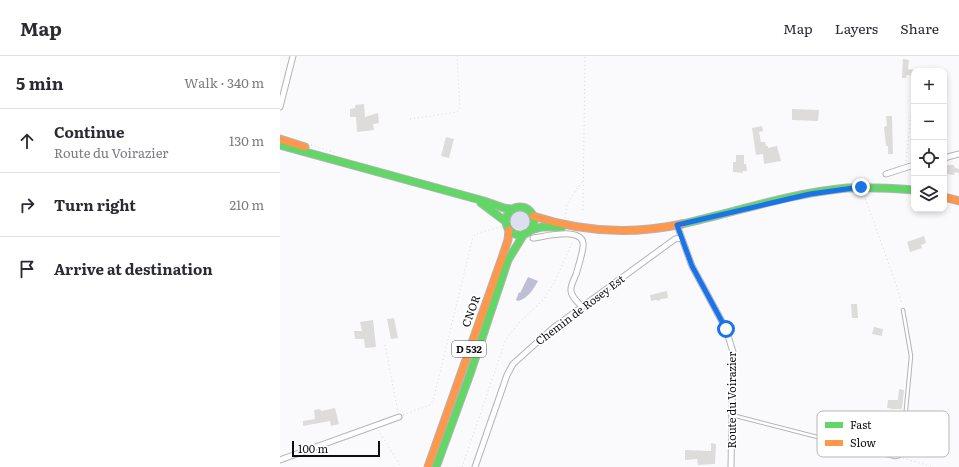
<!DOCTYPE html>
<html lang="en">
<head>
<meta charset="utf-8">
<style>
	:root { --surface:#fff; --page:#f7f7f7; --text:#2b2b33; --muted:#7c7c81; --line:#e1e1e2 }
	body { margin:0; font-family:Literata,serif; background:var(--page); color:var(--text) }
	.controls { position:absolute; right:12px; top:12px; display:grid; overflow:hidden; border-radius:8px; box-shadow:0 2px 6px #0003 }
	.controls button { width:36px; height:36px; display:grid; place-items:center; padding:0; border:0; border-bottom:1px solid var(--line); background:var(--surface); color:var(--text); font:20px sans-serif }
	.scale { position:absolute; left:12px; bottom:10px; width:88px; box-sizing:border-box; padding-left:4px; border:2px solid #0e0e11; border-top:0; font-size:11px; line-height:14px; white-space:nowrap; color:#0e0e11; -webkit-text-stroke:3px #fff; paint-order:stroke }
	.stop { position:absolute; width:12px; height:12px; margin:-9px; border:3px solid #1a73e8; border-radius:50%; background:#fff }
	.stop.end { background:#1a73e8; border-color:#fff; box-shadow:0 1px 4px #0008 }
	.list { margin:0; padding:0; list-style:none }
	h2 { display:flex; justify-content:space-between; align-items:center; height:52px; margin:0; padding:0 16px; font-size:17px }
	h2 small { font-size:13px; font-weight:400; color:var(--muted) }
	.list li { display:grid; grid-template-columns:26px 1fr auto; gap:12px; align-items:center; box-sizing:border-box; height:64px; padding:0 16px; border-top:1px solid var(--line) }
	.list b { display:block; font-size:15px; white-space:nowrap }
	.list p { margin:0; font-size:13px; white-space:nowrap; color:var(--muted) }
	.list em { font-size:13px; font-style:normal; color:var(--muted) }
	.icon { flex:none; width:22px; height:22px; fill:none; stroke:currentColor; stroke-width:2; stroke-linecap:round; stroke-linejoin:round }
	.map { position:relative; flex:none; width:679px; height:411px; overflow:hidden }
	header { display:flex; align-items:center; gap:24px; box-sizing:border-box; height:56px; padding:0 20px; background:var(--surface); border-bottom:1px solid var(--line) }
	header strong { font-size:19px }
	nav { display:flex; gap:22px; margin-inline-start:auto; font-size:14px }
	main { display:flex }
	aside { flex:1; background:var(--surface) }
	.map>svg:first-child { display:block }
	.green { fill:#dddeee }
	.water { fill:#bebed6 }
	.building { fill:#dddcdb }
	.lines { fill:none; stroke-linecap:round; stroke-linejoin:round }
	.lane-casing { stroke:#b3b4b6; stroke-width:4.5 }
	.street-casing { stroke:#b3b4b6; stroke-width:7 }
	.fast-casing { stroke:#b3b4b6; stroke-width:9 }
	.slow-casing { stroke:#b3b4b6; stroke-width:9 }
	.path { stroke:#d8d8d9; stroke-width:1; stroke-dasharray:1 3; stroke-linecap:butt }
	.lane { stroke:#fefeff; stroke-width:2.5 }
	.street { stroke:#fefeff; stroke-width:5 }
	.fast { stroke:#63d668; stroke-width:7 }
	.slow { stroke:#ff974d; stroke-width:7 }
	.route { stroke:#1a73e8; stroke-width:5 }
	.labels { text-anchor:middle; stroke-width:3; stroke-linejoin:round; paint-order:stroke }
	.shield { fill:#fff; stroke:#565658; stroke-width:1 }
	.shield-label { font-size:10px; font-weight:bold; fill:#0e0e11 }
	.street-label { font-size:11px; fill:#0e0e11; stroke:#fff }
	.key { fill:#fff; stroke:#b7b7b8; stroke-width:1 }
	.key-label { font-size:11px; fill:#0e0e11 }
</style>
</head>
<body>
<header>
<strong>Map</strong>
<nav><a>Map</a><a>Layers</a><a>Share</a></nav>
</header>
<main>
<aside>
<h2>5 min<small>Walk · 340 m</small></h2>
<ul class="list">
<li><svg class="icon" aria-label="ahead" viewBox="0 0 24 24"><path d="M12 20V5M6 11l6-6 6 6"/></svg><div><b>Continue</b><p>Route du Voirazier</p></div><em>130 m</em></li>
<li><svg class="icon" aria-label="right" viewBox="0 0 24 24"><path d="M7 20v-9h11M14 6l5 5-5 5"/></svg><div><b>Turn right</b></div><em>210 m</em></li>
<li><svg class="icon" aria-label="arrive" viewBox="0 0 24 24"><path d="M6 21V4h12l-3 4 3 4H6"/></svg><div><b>Arrive at destination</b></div></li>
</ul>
</aside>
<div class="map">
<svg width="679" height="411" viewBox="0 0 679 411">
	<rect width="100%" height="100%" fill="#fafafc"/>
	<!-- green -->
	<path class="green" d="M230 164a10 10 0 1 1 20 0a10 10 0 1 1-20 0Z"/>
	<!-- water -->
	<path class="water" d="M 248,221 L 258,225 C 253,234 248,242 238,245 L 236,244 L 239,236 L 240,237 Z"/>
	<!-- building -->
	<path class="building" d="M 623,3 L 629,4 L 628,13 L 635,14 L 634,20 L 627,19 L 626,22 L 622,22 Z
		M 84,48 L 85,61 L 98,57 L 99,67 L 93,68 L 94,74 L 77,76 L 76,61 L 70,61 L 70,53 L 75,52 L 75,49 Z
		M 512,53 L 539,54 L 538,65 L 512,64 Z
		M 606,60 L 612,60 L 613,98 L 608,98 L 608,90 L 606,90 L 604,71 L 607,70 Z
		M 482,70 L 483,75 L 479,76 L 481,86 L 485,86 L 486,90 L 488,90 L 488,92 L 497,90 L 501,105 L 484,108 L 483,98 L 476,99 L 472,72 Z
		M 166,81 L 174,83 L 169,102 L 161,100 Z
		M 456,99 L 464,99 L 464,108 L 466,108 L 467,115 L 463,115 L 463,117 L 453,116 L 453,106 L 456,106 Z
		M 667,109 L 674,109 L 675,112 L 679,113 L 679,117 L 675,116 L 674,119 L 666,118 L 666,116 L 664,116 L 664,111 L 667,111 Z
		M 644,180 L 646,187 L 641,189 L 642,192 L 630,196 L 627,186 Z
		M 387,235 L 388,242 L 381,243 L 379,245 L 376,244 L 371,245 L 370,239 Z
		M 571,248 L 577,248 L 578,262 L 572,262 Z
		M 114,262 L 118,282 L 111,283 L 107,263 Z
		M 93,264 L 96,291 L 85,292 L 84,283 L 75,283 L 74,275 L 82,275 L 80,266 Z
		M 594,271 L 603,273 L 602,280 L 592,278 Z
		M 619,333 L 624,334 L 622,353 L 613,353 L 607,352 L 608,344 L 618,344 Z
		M 55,352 L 59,368 L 51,370 L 50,365 L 23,370 L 23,365 L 35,363 L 34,354 L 40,353 L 41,355 Z
		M 431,387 L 436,388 L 435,408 L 418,409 L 417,403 L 405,404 L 405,394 L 431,395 Z"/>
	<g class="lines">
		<defs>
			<path id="lane" d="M 452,359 L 615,401 L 619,400 L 622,396 L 631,300 L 623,254"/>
			<path id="street" d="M 0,51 L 13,0
				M 664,102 L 679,98
				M 606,118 L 634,109
				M 397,169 L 412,210 L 446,273 L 453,296 L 451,411
				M 253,182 C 264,181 306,169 303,191 C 302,199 299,208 297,215 C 296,221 291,227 291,233 C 290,240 298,246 302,251
				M 0,404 L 119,361
				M 195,411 L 227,319 L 233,308 L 273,272 L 395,183 L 401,182"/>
			<path id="fast" d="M 0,89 L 204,145 L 224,152 L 232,153
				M 201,147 L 225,165
				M226 165a14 14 0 1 1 28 0a14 14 0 1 1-28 0Z
				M 402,168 C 456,156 511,137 567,132 C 589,131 611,132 634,134
				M 251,174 L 262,171 L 282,171
				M 156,411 L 190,318 L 228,204 L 244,178"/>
			<path id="slow" d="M 0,83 L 25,91
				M 664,141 L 679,145
				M 253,160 C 302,176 351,179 402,168
				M 148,411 L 222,202 L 228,184 L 229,174"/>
		</defs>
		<!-- lane casing -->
		<use href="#lane" class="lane-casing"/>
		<!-- street casing -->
		<use href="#street" class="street-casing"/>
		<!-- fast casing -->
		<use href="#fast" class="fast-casing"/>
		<!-- slow casing -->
		<use href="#slow" class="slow-casing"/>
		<!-- path -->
		<path class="path" d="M 130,63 L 177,56 L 180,52 L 177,0
			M 31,89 L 56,97
			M 626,105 L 634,30
			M 584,139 L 617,231 L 622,249
			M 303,154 L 305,0
			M 285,162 L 287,148 L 303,124
			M 105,289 L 118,356
			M 123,359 L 150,349 L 153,345 L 193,181 L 198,177 L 221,171
			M 98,374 L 120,409
			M 623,402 L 653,411
			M 182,411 L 226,283 L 239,267 L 264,243 L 274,227 L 293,185"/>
		<!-- lane -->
		<use href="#lane" class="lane"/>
		<!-- street -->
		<use href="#street" class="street"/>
		<!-- fast -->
		<use href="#fast" class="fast"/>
		<!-- slow -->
		<use href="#slow" class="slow"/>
	</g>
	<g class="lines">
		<!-- route -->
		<path class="route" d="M 446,273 L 412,210 L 397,169 L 530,138 L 581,131"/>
	</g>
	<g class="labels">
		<!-- shield labels -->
		<rect class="shield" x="172" y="285" width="34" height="16" rx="3"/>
		<g class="shield-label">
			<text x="189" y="297">D 532</text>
		</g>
		<!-- street labels -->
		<g class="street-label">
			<text transform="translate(300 254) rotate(-37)" y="4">Chemin de Rosey Est</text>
			<text transform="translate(191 255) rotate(-70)" y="4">CNOR</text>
			<text transform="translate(452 344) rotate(-90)" y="4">Route du Voirazier</text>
		</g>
	</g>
	<!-- legend -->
	<rect x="537" y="355" width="132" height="46" rx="6" class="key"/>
	<rect x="545" y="366" width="18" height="6" fill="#63d668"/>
	<rect x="545" y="384" width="18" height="6" fill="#ff974d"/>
	<g class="key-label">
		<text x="570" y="373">Fast</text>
		<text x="570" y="391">Slow</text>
	</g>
</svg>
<div class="controls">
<button>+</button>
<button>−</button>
<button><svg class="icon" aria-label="locate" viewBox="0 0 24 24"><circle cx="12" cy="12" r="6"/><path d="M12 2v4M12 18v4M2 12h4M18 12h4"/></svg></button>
<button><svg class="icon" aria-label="layers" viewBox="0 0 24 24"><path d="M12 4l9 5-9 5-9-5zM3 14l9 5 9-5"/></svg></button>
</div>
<div class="scale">100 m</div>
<div class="stop" style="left:446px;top:273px"></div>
<div class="stop end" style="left:581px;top:131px"></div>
</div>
</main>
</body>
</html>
